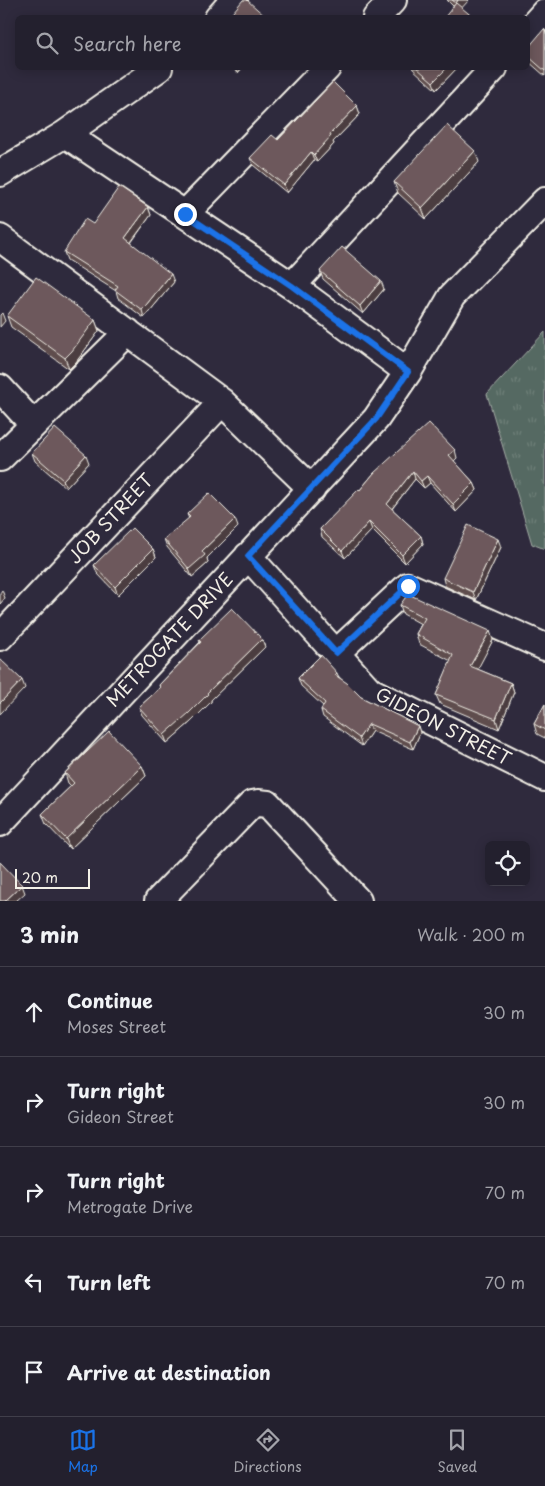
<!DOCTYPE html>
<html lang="en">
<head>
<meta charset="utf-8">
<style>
	:root { --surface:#23202e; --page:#2b2836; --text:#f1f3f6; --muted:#a3a3aa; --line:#403e4a; --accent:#1a73e8 }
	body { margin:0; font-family:"Playpen Sans",sans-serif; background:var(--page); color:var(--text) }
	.controls { position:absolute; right:15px; bottom:15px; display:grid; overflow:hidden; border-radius:8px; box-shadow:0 2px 12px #0003 }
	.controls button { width:45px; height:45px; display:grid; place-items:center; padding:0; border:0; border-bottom:1px solid var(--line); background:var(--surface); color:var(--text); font:25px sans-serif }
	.scale { position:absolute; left:15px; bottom:12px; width:75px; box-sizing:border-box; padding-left:5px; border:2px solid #f4f1e8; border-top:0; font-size:14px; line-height:18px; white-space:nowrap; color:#f4f1e8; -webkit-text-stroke:4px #2f2a3d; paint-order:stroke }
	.stop { position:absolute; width:15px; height:15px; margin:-11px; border:4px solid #1a73e8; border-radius:50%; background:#fff }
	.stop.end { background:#1a73e8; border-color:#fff; box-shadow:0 1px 5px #0008 }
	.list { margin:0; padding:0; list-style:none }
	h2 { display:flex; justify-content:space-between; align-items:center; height:65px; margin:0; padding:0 20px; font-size:21px }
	h2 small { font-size:16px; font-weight:400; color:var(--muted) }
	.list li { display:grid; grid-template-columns:32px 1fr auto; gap:15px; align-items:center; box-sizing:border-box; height:90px; padding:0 20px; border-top:1px solid var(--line) }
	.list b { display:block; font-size:19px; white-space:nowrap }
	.list p { margin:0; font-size:16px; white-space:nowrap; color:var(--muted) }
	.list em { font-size:16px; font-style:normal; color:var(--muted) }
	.icon { flex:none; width:28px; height:28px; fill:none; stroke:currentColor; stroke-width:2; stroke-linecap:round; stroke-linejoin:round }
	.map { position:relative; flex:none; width:545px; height:901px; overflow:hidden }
	.search { position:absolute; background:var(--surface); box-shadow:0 2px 12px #0003; left:15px; right:15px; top:15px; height:55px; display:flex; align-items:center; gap:12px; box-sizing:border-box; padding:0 18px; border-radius:8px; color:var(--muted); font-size:19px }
	.sheet { height:515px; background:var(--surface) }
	nav { display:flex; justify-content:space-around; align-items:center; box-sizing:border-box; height:70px; border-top:1px solid var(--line); background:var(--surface); font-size:14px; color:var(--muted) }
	nav a { display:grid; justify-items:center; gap:2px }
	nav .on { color:var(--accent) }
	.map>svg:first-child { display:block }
	.grass { fill:url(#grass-tufts); stroke:#a4ada5 }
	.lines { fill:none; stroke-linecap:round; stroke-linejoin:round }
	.minor-casing { stroke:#f4f1e8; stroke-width:30 }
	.minor { stroke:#2f2a3d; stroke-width:26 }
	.wall { fill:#5e4d4e; stroke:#f4f1e8 }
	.shaded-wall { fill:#4c3e40; stroke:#f4f1e8 }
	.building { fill:#6d595b; stroke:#f4f1e8 }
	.route { stroke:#1a73e8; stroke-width:6 }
	.labels { text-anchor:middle; stroke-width:4; stroke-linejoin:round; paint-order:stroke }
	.street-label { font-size:18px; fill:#f4f1e8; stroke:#2f2a3d }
</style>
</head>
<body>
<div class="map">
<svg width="545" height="901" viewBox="0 0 545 901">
	<defs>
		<pattern id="grass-tufts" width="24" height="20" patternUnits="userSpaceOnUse" patternTransform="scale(1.25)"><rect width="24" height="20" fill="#556962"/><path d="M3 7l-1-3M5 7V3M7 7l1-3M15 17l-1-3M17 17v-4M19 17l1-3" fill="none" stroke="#6e7f78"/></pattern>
	</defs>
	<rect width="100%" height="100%" fill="#2f2a3d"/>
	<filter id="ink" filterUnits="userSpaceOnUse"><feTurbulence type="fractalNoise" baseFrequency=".02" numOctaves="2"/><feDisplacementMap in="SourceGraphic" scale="10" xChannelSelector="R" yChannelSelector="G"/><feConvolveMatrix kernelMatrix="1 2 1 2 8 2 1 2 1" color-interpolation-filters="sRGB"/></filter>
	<g filter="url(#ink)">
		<!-- grass -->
		<path class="grass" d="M 545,332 L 545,549 L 532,544 L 487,394 Z"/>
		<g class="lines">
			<defs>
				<path id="minor" d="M 218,18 L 234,0
					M 376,18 L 393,0
					M 528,31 L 545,12
					M 65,134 L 292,286 L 408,372
					M 0,173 L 65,134 L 159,68
					M 185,214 L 327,68
					M 0,238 L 222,402 L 312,489
					M 292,286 L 494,68
					M 0,388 L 33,424
					M 0,458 L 128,332
					M 248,556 L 370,691 L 545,778
					M 0,637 L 222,402
					M 336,653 L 408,586 L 545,647
					M 0,823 L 376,419 L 408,372 L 452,296 L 545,201
					M 158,901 L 252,804 L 258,803 L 268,804 L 358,901"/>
			</defs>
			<!-- minor casing -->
			<use href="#minor" class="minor-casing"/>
			<!-- minor -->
			<use href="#minor" class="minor"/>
		</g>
		<!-- wall -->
		<path class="wall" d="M 447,0 L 469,0 L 453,6 Z
			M 545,30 L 545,76 L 528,61 L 528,48 Z
			M 232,68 L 242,68 L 238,73 Z
			M 412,68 L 457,68 L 436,90 Z
			M 357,106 L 360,114 L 333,142 L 334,144 L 317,162 L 314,160 L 287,193 L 253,165 L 250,158 L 278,140 Z
			M 479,162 L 426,219 L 398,193 L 394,182 Z
			M 148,207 L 151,215 L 131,243 L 174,282 L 144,318 L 118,298 L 116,291 L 67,260 L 64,252 L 93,224 Z
			M 320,271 L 384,289 L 363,314 L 323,279 Z
			M 7,316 L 95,320 L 99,331 L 76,362 L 69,369 L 11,327 Z
			M 32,453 L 89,463 L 66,488 L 35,461 Z
			M 457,458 L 454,461 L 474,483 L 477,490 L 456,512 L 430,483 L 424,488 L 415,479 L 392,509 L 421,536 L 423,544 L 405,563 L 372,530 L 345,558 L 322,537 L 320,529 L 360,490 L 374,473 Z
			M 187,514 L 238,527 L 207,558 L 208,563 L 192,577 L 167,547 L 164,539 L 189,519 Z
			M 501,547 L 476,600 L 445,586 L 443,578 Z
			M 153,549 L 156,557 L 118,595 L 97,573 L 94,565 Z
			M 400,605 L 493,640 L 477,669 L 511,683 L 514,692 L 499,729 L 440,704 L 436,695 L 451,661 L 419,644 L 416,634 L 421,624 L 403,614 Z
			M 199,640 L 265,647 L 211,700 L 211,702 L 192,721 L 167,743 L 142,715 L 139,707 L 160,688 L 159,685 L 200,642 Z
			M 337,673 L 339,678 L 361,697 L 418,726 L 420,733 L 413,749 L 372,731 L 362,746 L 323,717 L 321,710 L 323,706 L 301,686 L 298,678 Z
			M 545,704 L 545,738 L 537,734 L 534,724 Z
			M 142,766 L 146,776 L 70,849 L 46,824 L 42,814 L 71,786 L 68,783 L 65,773 Z"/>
		<!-- shaded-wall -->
		<path class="shaded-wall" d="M 458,0 L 469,0 L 459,11 L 456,3 Z
			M 236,68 L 242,68 L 238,73 Z
			M 447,68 L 457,68 L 436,90 L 433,82 Z
			M 357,106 L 360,114 L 333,142 L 334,144 L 317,162 L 314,155 L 330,134 Z
			M 475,151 L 479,162 L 426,219 L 422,208 Z
			M 311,152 L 314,160 L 287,193 L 284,185 Z
			M 148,207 L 151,215 L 128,246 L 125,238 Z
			M 171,274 L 174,282 L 144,318 L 142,310 Z
			M 381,281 L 384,289 L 363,314 L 360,306 Z
			M 2,313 L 5,321 L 0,327 L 0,315 Z
			M 95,320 L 99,331 L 76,362 L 69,369 L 65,358 Z
			M 455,450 L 457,458 L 452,463 L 449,455 Z
			M 86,455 L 89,463 L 66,488 L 63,480 Z
			M 413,471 L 415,479 L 390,511 L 387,504 Z
			M 427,476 L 430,483 L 424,488 L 421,481 Z
			M 474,483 L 477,490 L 456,512 L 453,504 Z
			M 235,519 L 238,527 L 207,558 L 208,563 L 192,577 L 189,569 L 202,551 Z
			M 369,522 L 372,530 L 345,558 L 342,551 Z
			M 421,536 L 423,544 L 405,563 L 402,555 Z
			M 498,539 L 501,547 L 476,600 L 473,592 Z
			M 153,549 L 156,557 L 118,595 L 115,587 Z
			M 2,590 L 5,598 L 0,604 L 0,593 Z
			M 490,631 L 493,640 L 474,676 L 470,666 Z
			M 262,639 L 265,647 L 211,700 L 211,702 L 192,721 L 167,743 L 164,735 Z
			M 22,680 L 25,688 L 0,714 L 0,703 Z
			M 511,683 L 514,692 L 499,729 L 496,719 Z
			M 369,724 L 372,731 L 362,746 L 359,738 Z
			M 418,726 L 420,733 L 413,749 L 410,742 Z
			M 142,766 L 146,776 L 70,849 L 66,839 Z
			M 22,885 L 25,893 L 16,901 L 5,901 Z"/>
		<!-- building -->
		<path class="building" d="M 243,0 L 247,0 L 267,18 L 228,18 Z
			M 452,0 L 458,0 L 456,3 Z
			M 456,3 L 474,18 L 444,18 Z
			M 544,29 L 545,30 L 545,71 L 528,56 L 528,48 Z
			M 417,68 L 447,68 L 433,82 Z
			M 333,82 L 357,106 L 330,134 L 331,136 L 314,155 L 311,152 L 284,185 L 250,158 L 272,135 L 278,140 Z
			M 447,125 L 475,151 L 422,208 L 394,182 Z
			M 119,187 L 148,207 L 125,238 L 171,274 L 142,310 L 115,290 L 118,286 L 64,252 L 85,219 L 93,224 Z
			M 342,247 L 381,281 L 360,306 L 320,271 Z
			M 36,277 L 95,320 L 72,351 L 65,358 L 7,316 Z
			M 429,423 L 455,450 L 449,455 L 474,483 L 453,504 L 427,476 L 421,481 L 413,471 L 387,504 L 421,536 L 402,555 L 369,522 L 342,551 L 320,529 L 359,489 L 360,490 L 374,473 Z
			M 55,428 L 86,455 L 63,480 L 32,453 Z
			M 209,493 L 235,519 L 202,551 L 205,555 L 189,569 L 164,539 L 190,517 L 187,514 Z
			M 468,525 L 498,539 L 473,592 L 443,578 Z
			M 132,528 L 153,549 L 115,587 L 94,565 Z
			M 408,594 L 490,631 L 470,666 L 511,683 L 496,719 L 436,695 L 453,655 L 416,634 L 425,618 L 400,605 Z
			M 232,608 L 262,639 L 207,693 L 208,694 L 189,713 L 164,735 L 139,707 L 161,687 L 159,685 L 201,642 L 199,640 Z
			M 321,655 L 337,673 L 335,675 L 347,683 L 361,697 L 418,726 L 410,742 L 369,724 L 359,738 L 321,710 L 325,703 L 298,678 Z
			M 0,659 L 22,680 L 0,703 Z
			M 545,704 L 545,730 L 534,724 Z
			M 109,731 L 142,766 L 66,839 L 42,814 L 74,783 L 65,773 Z
			M 0,862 L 22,885 L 5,901 L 0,901 Z"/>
	</g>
	<g class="lines" filter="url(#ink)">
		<!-- route -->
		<path class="route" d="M 185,214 L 292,286 L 408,372 L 376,419 L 248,556 L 336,653 L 408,586"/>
	</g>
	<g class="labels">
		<!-- street labels -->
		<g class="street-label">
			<text transform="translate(111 519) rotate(-47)" y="6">JOB STREET</text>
			<text transform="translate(170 640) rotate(-47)" y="6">METROGATE DRIVE</text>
			<text transform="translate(443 727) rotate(27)" y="6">GIDEON STREET</text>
		</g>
	</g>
</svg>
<div class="controls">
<button><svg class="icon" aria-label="locate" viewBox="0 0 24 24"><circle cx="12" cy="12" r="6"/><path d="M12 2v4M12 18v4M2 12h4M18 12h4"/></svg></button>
</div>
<div class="scale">20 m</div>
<div class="stop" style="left:408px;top:586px"></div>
<div class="stop end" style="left:185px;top:214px"></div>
<div class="search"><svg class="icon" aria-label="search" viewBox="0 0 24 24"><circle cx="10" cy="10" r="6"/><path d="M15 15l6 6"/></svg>Search here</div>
</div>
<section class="sheet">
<h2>3 min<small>Walk · 200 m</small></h2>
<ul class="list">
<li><svg class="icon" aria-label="ahead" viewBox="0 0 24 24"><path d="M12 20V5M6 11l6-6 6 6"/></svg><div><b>Continue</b><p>Moses Street</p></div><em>30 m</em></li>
<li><svg class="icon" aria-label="right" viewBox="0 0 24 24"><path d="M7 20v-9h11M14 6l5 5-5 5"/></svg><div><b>Turn right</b><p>Gideon Street</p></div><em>30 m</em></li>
<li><svg class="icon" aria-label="right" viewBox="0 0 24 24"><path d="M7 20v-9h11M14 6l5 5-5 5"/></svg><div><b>Turn right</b><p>Metrogate Drive</p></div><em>70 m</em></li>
<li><svg class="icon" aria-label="left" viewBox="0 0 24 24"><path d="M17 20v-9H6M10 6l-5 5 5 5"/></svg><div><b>Turn left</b></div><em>70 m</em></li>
<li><svg class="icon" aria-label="arrive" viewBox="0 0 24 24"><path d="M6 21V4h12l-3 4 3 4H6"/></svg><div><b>Arrive at destination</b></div></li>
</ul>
</section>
<nav>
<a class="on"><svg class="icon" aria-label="map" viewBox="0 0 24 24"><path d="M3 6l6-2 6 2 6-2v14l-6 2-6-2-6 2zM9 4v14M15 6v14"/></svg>Map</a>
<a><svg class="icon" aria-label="directions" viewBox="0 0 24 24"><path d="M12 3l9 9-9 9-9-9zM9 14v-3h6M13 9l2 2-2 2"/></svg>Directions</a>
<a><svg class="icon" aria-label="saved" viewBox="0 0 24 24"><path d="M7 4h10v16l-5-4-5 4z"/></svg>Saved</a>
</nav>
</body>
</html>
